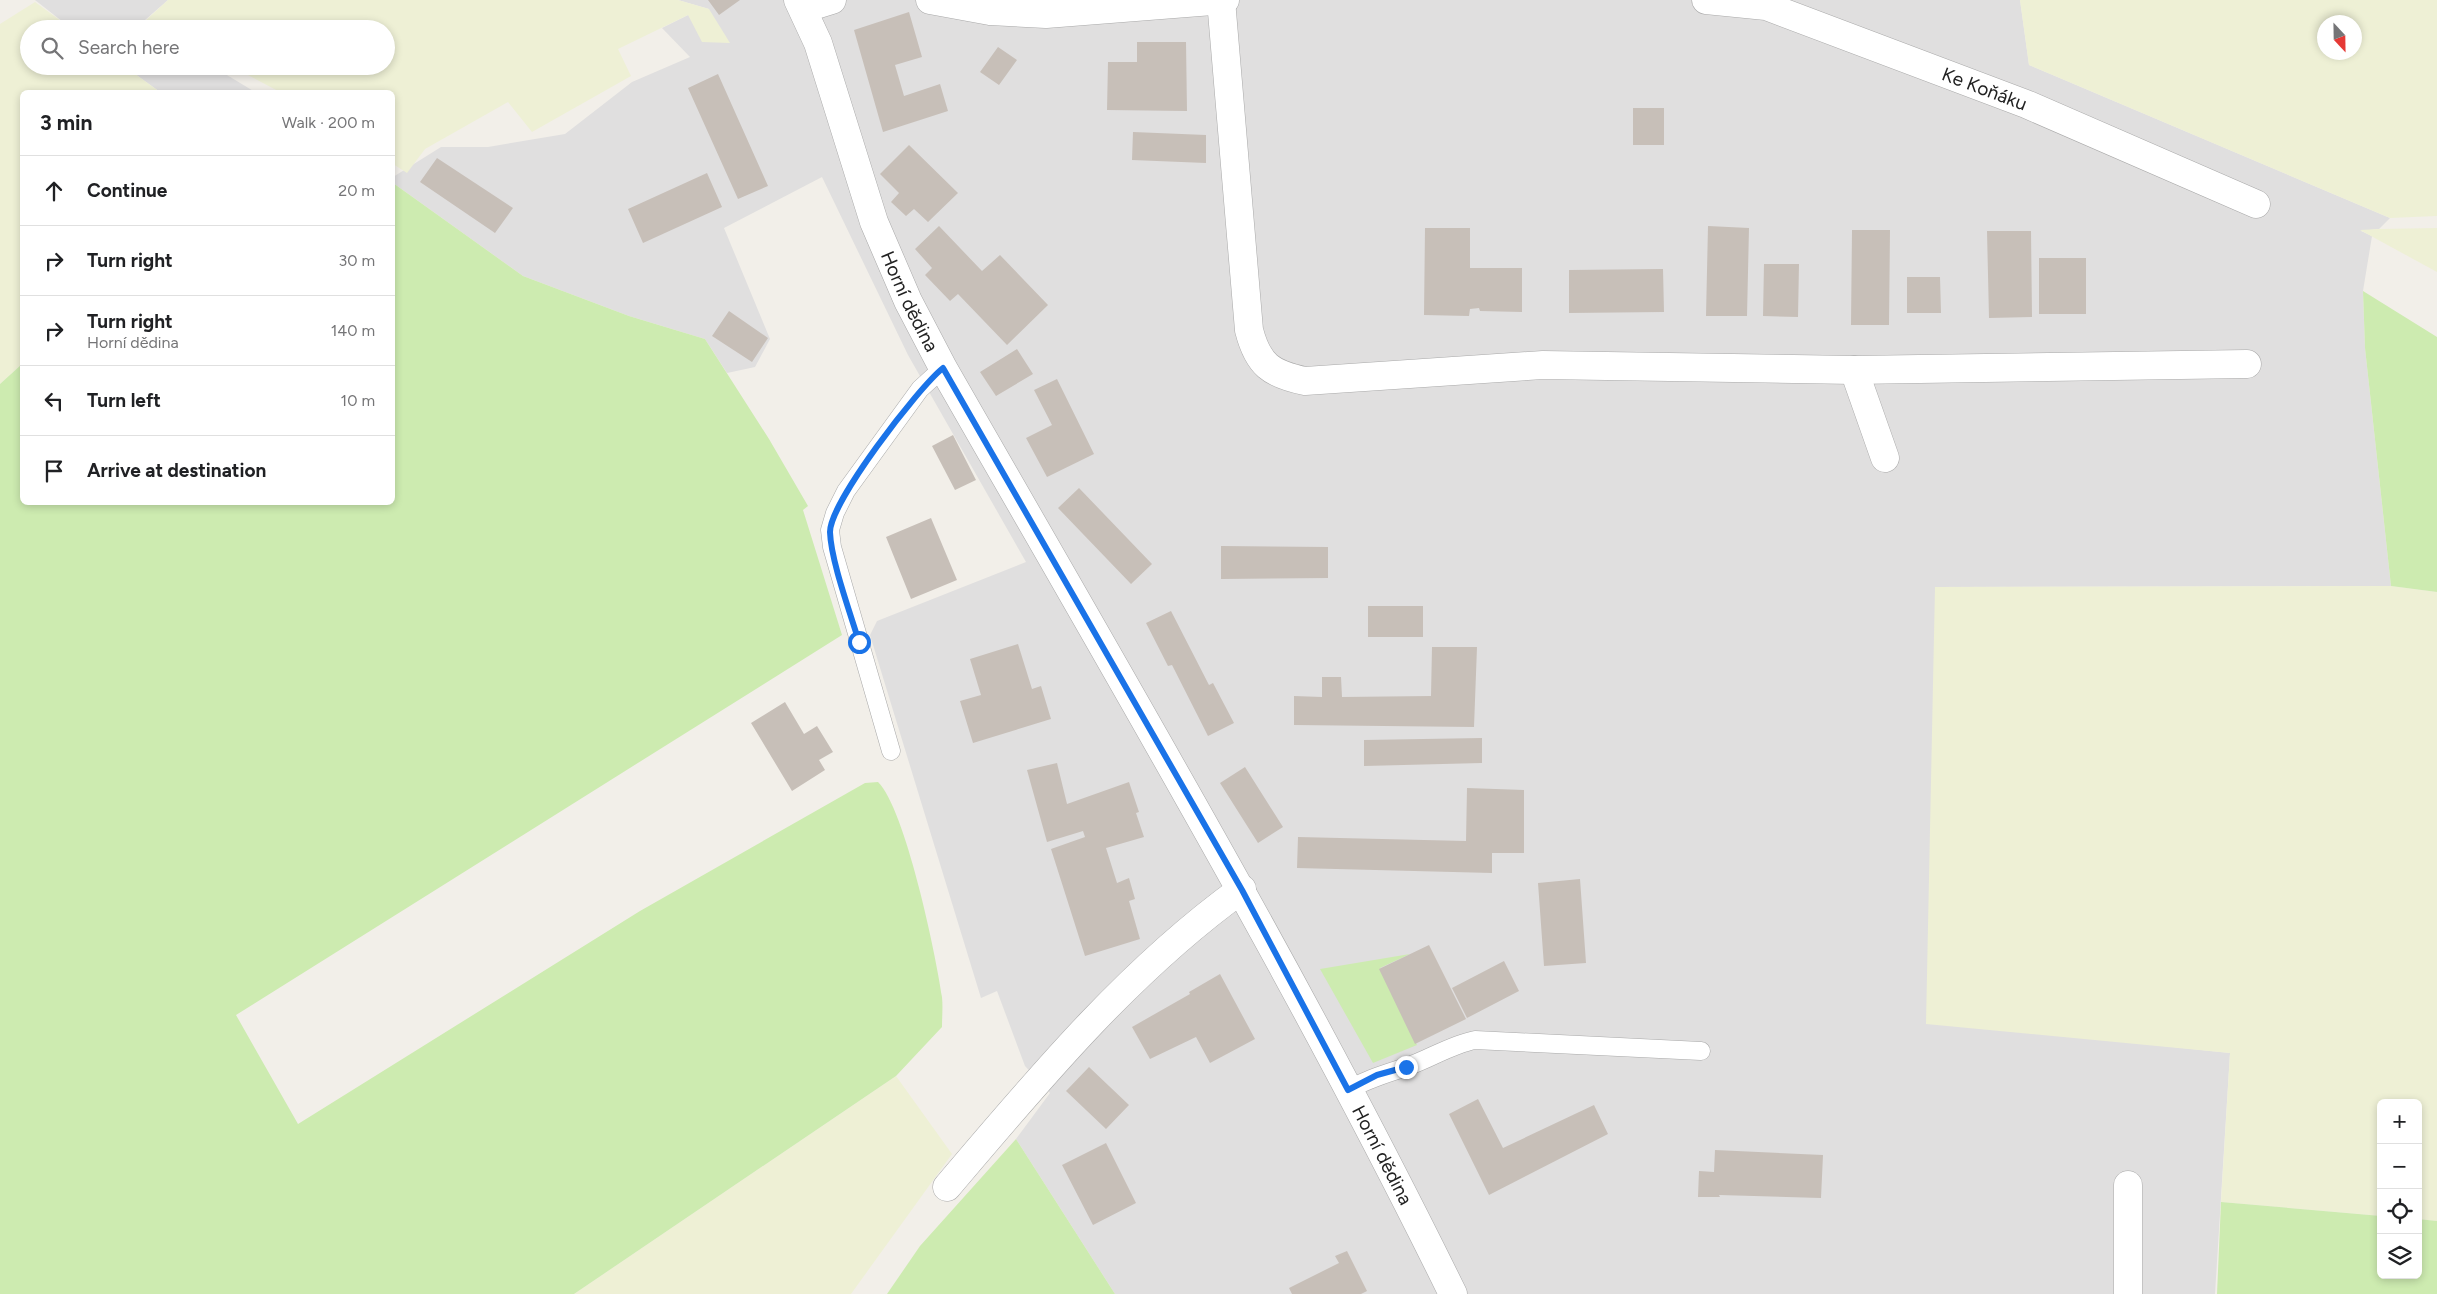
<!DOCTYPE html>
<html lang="en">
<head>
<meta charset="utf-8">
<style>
	:root { --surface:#fff; --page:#f6f6f6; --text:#202124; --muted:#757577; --line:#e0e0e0 }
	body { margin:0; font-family:Figtree,sans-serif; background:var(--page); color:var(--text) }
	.controls { position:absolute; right:15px; bottom:15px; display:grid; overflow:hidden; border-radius:8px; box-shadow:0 2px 8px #0003 }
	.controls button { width:45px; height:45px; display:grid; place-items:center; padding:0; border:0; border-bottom:1px solid var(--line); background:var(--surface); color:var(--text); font:25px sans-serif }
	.compass { position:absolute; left:2317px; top:15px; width:45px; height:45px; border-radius:50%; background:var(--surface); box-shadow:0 2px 8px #0003; rotate:158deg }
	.stop { position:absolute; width:15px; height:15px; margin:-11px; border:4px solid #1a73e8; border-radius:50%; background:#fff }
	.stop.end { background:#1a73e8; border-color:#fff; box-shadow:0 1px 5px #0008 }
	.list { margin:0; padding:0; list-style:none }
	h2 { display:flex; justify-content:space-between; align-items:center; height:65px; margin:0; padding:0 20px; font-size:21px }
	h2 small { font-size:16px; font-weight:400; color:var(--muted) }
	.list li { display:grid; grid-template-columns:32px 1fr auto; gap:15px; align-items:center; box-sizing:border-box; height:70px; padding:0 20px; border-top:1px solid var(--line) }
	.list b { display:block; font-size:19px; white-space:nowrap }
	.list p { margin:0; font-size:16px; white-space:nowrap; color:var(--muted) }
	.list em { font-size:16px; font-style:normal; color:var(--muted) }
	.icon { flex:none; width:28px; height:28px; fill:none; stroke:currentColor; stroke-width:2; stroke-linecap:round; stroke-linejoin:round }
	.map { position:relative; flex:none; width:2437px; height:1294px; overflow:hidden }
	.search { position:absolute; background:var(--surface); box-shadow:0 2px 8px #0003; left:20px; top:20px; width:375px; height:55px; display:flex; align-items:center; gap:12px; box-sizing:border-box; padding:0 18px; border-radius:28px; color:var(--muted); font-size:19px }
	.panel { position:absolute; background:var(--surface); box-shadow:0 2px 8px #0003; left:20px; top:90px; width:375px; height:415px; border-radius:8px }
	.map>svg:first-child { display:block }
	.residential { fill:#e0dfdf }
	.farmland { fill:#eef0d5; fill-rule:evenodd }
	.grass { fill:#cdebb0 }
	.building { fill:#c7bfb8 }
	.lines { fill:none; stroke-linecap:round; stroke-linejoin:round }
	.service-casing { stroke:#a9a9a9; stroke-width:19 }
	.minor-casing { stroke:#a9a9a9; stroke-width:29 }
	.service { stroke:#fff; stroke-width:18 }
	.minor { stroke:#fff; stroke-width:28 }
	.route { stroke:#1a73e8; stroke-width:6 }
	.labels { text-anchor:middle; stroke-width:4.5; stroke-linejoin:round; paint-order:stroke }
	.street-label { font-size:19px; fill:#222; stroke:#fff }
</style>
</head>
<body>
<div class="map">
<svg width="2437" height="1294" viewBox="0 0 2437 1294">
	<rect width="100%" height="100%" fill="#f2efe9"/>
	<!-- residential -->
	<path class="residential" d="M 35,0 L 168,0 L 145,20 L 144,24 L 151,29 L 72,29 Z
		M 678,0 L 2020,0 L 2029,65 L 2390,218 L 2379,229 L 2361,231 L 2372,236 L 2363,291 L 2365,348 L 2391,586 L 1935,587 L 2030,1032 L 2230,1053 L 2215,1294 L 1115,1294 L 1016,1139 L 1050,1093 L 1025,1066 L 997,991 L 981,998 L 870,635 L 877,621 L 1026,562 L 908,355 L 822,177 L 724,228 L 770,339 L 755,367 L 727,373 L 705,339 L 629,316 L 523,276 L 393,183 L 393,177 L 441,147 L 488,147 L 565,134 L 632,82 L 690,57 L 662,28 L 688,15 L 709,9 Z
		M 124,66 L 212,66 L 255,92 L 160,92 Z"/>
	<!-- farmland -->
	<path class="farmland" d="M 168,0 L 678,0 L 709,9 L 730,43 L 702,42 L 688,15 L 618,49 L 631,76 L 532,132 L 508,102 L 425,149 L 407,173 L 393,164 L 392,92 L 280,92 L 231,66 L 386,66 L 386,29 L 161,29 L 145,21 Z
		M 2020,0 L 2437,0 L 2437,216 L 2390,218 L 2029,65 ZM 2324,22 L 2354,22 L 2354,52 L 2324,52 Z
		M 35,2 L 72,29 L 29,29 L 29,66 L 124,66 L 160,92 L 22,92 L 22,364 L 0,384 L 0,24 Z
		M 2437,228 L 2437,272 L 2360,230 L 2379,229 Z
		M 2391,586 L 2437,592 L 2437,1221 L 2418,1219 L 2418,1103 L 2381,1103 L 2381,1216 L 2221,1202 L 2230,1053 L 1926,1024 L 1935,587 Z
		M 896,1076 L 952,1154 L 851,1294 L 574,1294 Z"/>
	<!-- grass -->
	<path class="grass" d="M 393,183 L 523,276 L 629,316 L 705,339 L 769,439 L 808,506 L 803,510 L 842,635 L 236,1015 L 298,1124 L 640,911 L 865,783 L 878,782 C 905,808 936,954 942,997 C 943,1007 942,1017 942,1027 L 896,1076 L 574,1294 L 0,1294 L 0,384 L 22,364 L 22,502 L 392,502 Z
		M 2363,291 L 2437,337 L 2437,592 L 2391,586 L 2365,348 Z
		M 1410,954 L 1380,968 L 1417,1045 L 1373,1063 L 1320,969 Z
		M 1016,1139 L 1115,1294 L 887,1294 L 920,1246 Z
		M 2221,1202 L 2381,1216 L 2381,1275 L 2418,1275 L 2418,1219 L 2437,1221 L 2437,1294 L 2217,1294 Z"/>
	<!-- building -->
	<path class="building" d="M 708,0 L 740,0 L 719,15 Z
		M 909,12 L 922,57 L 895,65 L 904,96 L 940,84 L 948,111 L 883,132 L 854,30 Z
		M 1137,42 L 1186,42 L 1187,111 L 1107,110 L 1108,62 L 1137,62 Z
		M 998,47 L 1017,60 L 999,85 L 980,72 Z
		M 718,74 L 768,186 L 738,199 L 688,88 Z
		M 1633,108 L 1664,108 L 1664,145 L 1633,145 Z
		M 1133,132 L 1206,135 L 1206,163 L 1132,160 Z
		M 909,145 L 958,193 L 928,222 L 914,209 L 906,216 L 891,202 L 899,193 L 880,174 Z
		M 437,158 L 513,208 L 495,233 L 420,182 Z
		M 707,173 L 722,207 L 643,243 L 628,209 Z
		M 939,226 L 982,271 L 1000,255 L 1048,305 L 1007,345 L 958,294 L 950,301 L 925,275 L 932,268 L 915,249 Z
		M 1708,226 L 1749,228 L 1747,316 L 1706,316 Z
		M 1425,228 L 1470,228 L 1470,268 L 1522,268 L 1522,312 L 1480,311 L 1479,308 L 1470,309 L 1469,316 L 1424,315 Z
		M 1852,230 L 1890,230 L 1889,325 L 1851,325 Z
		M 1987,231 L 2031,231 L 2032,317 L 1989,318 Z
		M 2039,258 L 2086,258 L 2086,314 L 2039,314 Z
		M 1764,264 L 1799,264 L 1798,317 L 1763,316 Z
		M 1663,269 L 1664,312 L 1569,313 L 1569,270 Z
		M 1907,277 L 1940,277 L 1941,313 L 1907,313 Z
		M 729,311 L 768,338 L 752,362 L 712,336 Z
		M 1017,349 L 1033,374 L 996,396 L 980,372 Z
		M 1057,379 L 1094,454 L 1047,477 L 1026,438 L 1052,425 L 1034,390 Z
		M 953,435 L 976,480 L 955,490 L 932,446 Z
		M 1079,488 L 1152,564 L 1131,584 L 1058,508 Z
		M 931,518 L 957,580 L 911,599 L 886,537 Z
		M 1221,546 L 1328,547 L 1328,578 L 1221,579 Z
		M 1368,606 L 1423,606 L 1423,637 L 1368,637 Z
		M 1171,611 L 1209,685 L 1213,683 L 1234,723 L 1208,736 L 1172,665 L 1168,666 L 1146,623 Z
		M 1018,644 L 1032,689 L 1041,686 L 1051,719 L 973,743 L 960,701 L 981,695 L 970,659 Z
		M 1432,647 L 1477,647 L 1474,727 L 1294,725 L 1294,696 L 1322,697 L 1322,677 L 1341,677 L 1342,697 L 1431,696 Z
		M 785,702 L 804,734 L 817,726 L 833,752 L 819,760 L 825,770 L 792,791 L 751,723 Z
		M 1482,738 L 1482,763 L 1364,766 L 1364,740 Z
		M 1057,763 L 1067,804 L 1129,782 L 1139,812 L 1136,813 L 1144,837 L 1106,848 L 1117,883 L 1129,878 L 1135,899 L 1129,901 L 1140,939 L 1085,956 L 1051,849 L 1085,837 L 1083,831 L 1047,842 L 1027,770 Z
		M 1245,767 L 1283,827 L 1258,843 L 1220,783 Z
		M 1467,788 L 1524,790 L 1524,853 L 1492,853 L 1492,873 L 1297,868 L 1298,837 L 1466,841 Z
		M 1580,879 L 1586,963 L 1544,966 L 1538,883 Z
		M 1429,945 L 1466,1019 L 1415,1044 L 1379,969 Z
		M 1504,961 L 1519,991 L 1467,1018 L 1452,988 Z
		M 1220,974 L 1255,1039 L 1210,1063 L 1196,1037 L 1150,1059 L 1132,1027 L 1190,994 L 1189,992 Z
		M 1089,1067 L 1129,1105 L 1106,1129 L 1066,1091 Z
		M 1478,1099 L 1503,1148 L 1594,1105 L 1608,1134 L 1489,1195 L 1449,1114 Z
		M 1106,1143 L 1136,1203 L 1093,1225 L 1062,1165 Z
		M 1715,1150 L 1823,1155 L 1821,1198 L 1719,1195 L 1720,1197 L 1698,1197 L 1699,1171 L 1714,1172 Z
		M 1347,1251 L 1367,1291 L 1361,1294 L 1292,1294 L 1289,1288 L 1339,1263 L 1335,1256 Z"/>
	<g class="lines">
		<defs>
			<path id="service" d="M 891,751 L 832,547 L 830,530 L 835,513 L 846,491 L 920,389 L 943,368
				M 1348,1090 C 1367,1079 1385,1074 1406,1067 C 1430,1059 1450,1045 1475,1040 L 1701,1051"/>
			<g id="minor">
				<path id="s1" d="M 798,0 L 818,43 L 874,222 L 908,301 L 943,368 C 1118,674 1298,978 1453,1294"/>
				<path d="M 930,0 L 990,11 L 1046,14 L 1225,0"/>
				<path d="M 1221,0 L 1249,330 C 1258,365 1271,374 1305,381 L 1543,365 L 1854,370 L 2247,364"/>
				<path id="s2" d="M 1706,0 L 1766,6 L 2026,104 L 2256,204"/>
				<path d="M 803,9 L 832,0"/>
				<path d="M 1854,370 L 1885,458"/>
				<path d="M 947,1187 C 1036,1082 1129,970 1242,889"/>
				<path d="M 2128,1294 L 2128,1185"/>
			</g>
		</defs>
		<!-- service casing -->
		<use href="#service" class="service-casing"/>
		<!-- minor casing -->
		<use href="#minor" class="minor-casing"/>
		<!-- service -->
		<use href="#service" class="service"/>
		<!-- minor -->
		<use href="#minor" class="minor"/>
	</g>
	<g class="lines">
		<!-- route -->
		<path class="route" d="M 859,642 C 850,612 831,561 830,532 C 830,502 918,388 943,368 L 1242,890 L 1348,1090 L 1377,1075 L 1406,1067"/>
	</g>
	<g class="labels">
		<!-- street labels -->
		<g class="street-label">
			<text dy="7" stroke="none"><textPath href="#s2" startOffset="294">Ke Koňáku</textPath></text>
			<text dy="7" stroke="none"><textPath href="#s1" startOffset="322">Horní dědina</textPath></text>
			<text dy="7" stroke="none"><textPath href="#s1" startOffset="1298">Horní dědina</textPath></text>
		</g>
	</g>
</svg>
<div class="controls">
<button>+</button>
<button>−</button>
<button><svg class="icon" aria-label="locate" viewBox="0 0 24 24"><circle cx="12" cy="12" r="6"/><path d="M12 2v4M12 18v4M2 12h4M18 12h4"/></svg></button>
<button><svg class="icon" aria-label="layers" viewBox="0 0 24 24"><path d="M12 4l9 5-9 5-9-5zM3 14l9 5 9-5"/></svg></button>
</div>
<svg class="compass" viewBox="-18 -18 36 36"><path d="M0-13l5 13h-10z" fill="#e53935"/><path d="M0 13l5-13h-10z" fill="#757577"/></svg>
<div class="stop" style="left:859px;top:642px"></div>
<div class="stop end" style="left:1406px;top:1067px"></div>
<div class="search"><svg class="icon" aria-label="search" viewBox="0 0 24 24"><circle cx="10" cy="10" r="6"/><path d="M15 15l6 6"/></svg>Search here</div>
<section class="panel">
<h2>3 min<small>Walk · 200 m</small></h2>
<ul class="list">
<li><svg class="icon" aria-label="ahead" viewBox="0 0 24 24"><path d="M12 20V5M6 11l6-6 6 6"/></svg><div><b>Continue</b></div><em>20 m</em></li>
<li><svg class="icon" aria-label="right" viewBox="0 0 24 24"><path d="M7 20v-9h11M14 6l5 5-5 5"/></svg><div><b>Turn right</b></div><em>30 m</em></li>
<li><svg class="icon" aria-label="right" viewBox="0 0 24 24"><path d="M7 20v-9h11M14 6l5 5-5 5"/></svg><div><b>Turn right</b><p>Horní dědina</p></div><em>140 m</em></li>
<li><svg class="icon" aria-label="left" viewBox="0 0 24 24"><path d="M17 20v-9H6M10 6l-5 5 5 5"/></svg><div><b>Turn left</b></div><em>10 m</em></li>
<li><svg class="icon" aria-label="arrive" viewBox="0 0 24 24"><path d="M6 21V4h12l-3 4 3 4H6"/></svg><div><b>Arrive at destination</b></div></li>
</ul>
</section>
</div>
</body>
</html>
